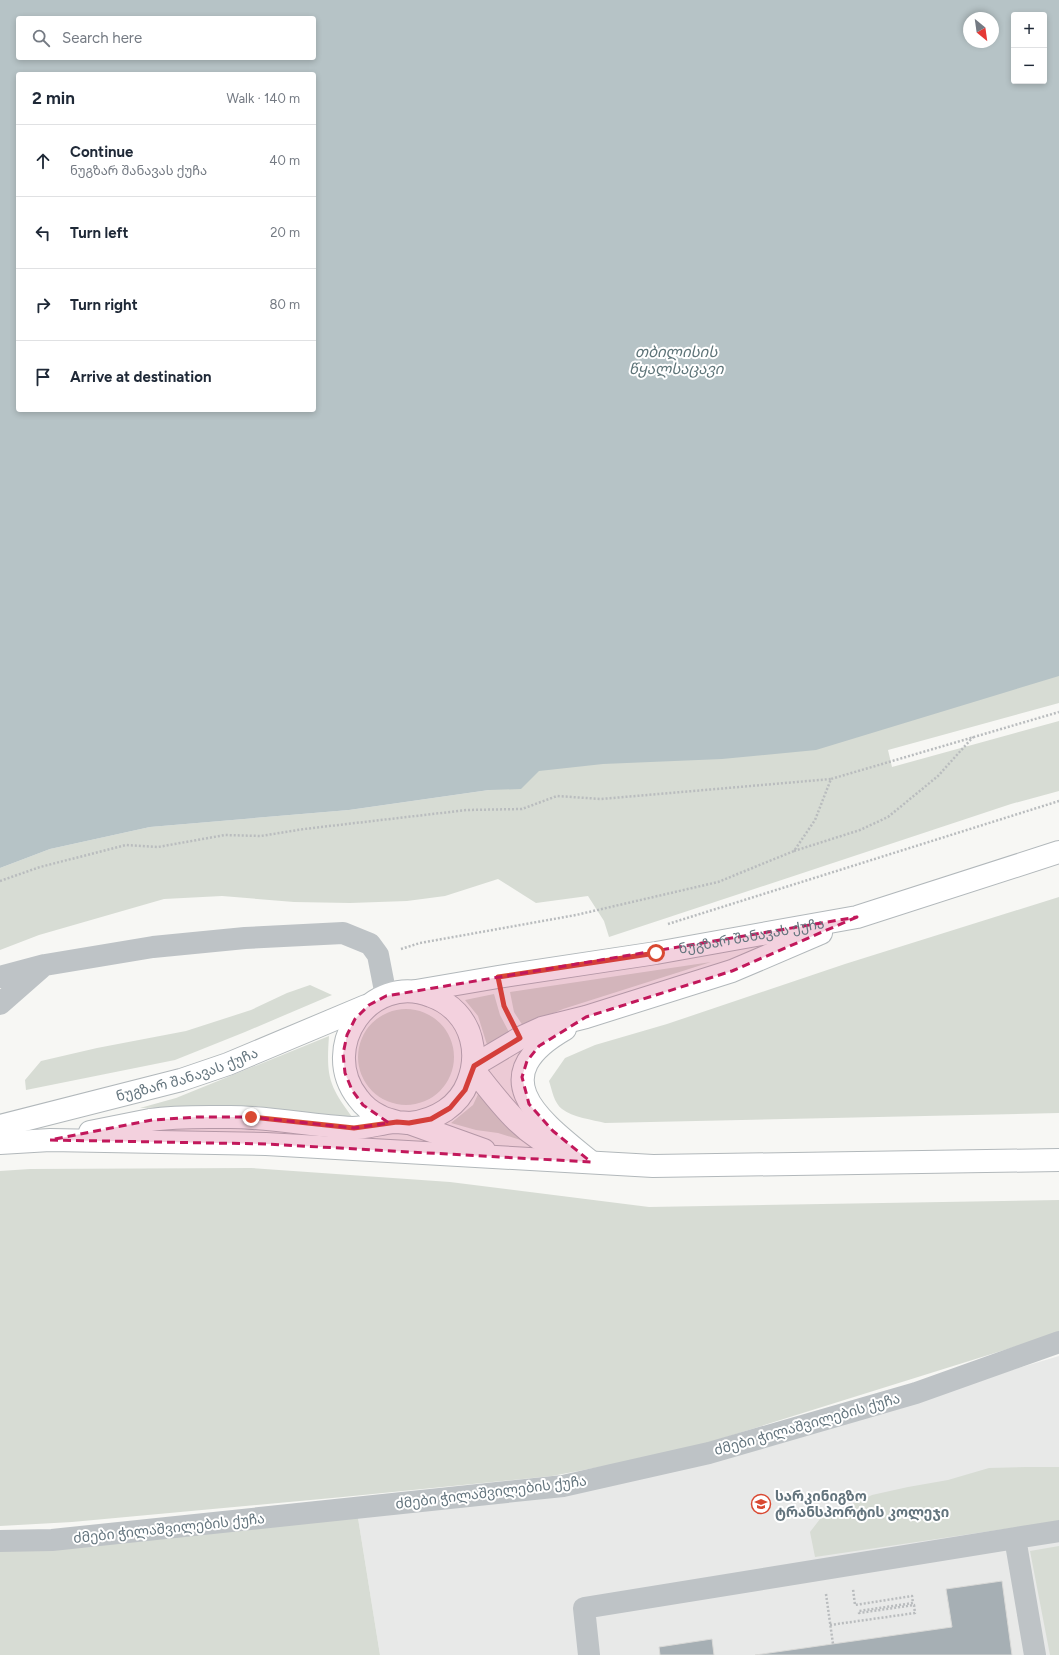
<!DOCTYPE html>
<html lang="en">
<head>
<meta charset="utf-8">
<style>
	:root { --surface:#fff; --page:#f6f6f7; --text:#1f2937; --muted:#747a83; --line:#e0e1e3 }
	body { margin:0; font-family:Figtree,"Noto Sans Georgian",sans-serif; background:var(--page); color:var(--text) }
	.controls { position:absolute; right:12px; top:12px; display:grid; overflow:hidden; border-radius:4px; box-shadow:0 2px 6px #0003 }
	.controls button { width:36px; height:36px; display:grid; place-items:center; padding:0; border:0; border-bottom:1px solid var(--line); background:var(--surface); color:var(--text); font:20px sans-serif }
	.compass { position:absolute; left:963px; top:12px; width:36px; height:36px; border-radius:50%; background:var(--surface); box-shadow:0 2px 6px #0003; rotate:151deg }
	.stop { position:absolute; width:12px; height:12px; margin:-9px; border:3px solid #d94932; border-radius:50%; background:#fff }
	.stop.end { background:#d94932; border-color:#fff; box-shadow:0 1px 4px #0008 }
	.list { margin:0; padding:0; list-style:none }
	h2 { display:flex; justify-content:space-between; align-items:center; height:52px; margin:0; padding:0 16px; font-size:17px }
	h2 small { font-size:13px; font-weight:400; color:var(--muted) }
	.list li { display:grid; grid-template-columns:26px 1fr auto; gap:12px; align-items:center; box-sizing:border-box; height:72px; padding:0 16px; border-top:1px solid var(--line) }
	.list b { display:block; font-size:15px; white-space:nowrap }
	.list p { margin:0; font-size:13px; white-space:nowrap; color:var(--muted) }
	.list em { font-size:13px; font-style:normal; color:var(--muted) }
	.icon { flex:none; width:22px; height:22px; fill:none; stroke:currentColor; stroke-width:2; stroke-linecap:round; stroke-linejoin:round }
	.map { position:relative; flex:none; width:1059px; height:1655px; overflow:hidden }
	.search { position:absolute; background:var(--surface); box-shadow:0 2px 6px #0003; left:16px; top:16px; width:300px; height:44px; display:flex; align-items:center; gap:10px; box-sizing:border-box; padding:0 14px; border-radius:4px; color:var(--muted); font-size:15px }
	.panel { position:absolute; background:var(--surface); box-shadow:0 2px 6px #0003; left:16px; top:72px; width:300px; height:340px; border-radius:4px }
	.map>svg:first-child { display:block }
	.built { fill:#e8e9e8 }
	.green { fill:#d7dcd4 }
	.water { fill:#b6c3c6; fill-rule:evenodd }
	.building { fill:#a6afb4; stroke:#d9d9d7 }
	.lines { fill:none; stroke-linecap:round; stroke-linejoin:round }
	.major-casing { stroke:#b2b8bb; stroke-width:24 }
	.path { stroke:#b9bcbe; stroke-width:2.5; stroke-dasharray:2 2; stroke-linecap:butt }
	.minor { stroke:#bec3c6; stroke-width:22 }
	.major { stroke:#fff; stroke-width:22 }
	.route { stroke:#d94932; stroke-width:5 }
	.marked { fill:#c2185b; fill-opacity:0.2; stroke:#c2185b; stroke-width:3; stroke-dasharray:8 5; stroke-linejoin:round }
	.labels { text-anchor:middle; stroke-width:4; stroke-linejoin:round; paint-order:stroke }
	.street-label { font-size:14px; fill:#64757e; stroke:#fff }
	.poi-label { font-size:14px; font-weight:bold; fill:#64757e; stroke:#fff; text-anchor:start }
	.water-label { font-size:15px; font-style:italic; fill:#5e7478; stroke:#fff }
</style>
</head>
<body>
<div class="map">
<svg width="1059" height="1655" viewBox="0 0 1059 1655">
	<rect width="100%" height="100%" fill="#f7f7f4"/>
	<!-- built -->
	<path class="built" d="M 1059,1356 L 1059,1655 L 380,1655 L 358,1518 L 820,1427 Z"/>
	<!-- green -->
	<path class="green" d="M 1059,655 L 1059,703 L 888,750 L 892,767 L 1059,721 L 1059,791 L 1011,804 L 609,937 L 604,921 L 588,896 L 536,903 L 498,879 L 445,896 L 407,901 L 350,903 L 294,902 L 222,896 L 164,899 L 39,935 L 0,950 L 0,868 L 50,849 L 150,827 L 349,810 L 489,790 L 493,780 Z
		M 1059,897 L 1059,1113 L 605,1123 C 593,1120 572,1117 562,1109 C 554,1103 552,1090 549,1081 L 565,1058 L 595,1045 L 667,1024 L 845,964 Z
		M 711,962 L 563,1009 L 523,1026 L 514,1012 L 510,992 Z
		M 310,985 L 332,995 L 245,1032 L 175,1060 L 26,1090 L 25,1080 L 41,1061 L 97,1048 L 186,1031 L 251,1010 L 287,993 Z
		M 494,994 L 500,1015 L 510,1034 L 489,1051 L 478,1016 L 465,1000 Z
		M358 1057a48 48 0 1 1 96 0a48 48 0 1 1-96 0Z
		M 329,1036 C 326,1077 329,1086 353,1118 L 254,1106 L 140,1108 L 176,1098 Z
		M 480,1090 L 527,1142 L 498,1133 L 476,1130 L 451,1123 L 473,1105 Z
		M 251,1168 L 450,1182 L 649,1207 L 1059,1200 L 1059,1333 L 678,1452 L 552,1476 L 343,1497 L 72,1522 L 0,1526 L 0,1171 L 30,1169 Z
		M 1025,1467 L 1059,1467 L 1059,1521 L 815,1557 L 810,1532 L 820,1519 L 872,1495 L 908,1487 L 948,1480 L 989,1468 Z
		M 358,1518 L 380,1655 L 0,1655 L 0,1550 Z
		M 1059,1546 L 1059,1655 L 1050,1655 L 1030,1551 Z"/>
	<!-- water -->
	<path class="water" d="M 0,0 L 1059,0 L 1059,676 L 816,750 L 722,759 L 603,764 L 539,771 L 521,789 L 489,790 L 349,810 L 150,827 L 50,849 L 0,868 ZM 1014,15 L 1044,15 L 1044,81 L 1014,81 ZM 18,18 L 314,18 L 314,58 L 18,58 ZM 969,18 L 993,18 L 993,42 L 969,42 ZM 18,74 L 314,74 L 314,410 L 18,410 Z"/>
	<!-- building -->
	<path class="building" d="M 1002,1581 L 1012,1655 L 755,1655 L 952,1627 L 946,1589 Z
		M 712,1639 L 714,1655 L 660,1655 L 659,1647 Z"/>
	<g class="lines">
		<defs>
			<g id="major">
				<path id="s1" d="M 416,991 L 498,977 L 656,953 L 857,917 L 1059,852"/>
				<path d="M 565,1029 C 480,1078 541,1121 591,1162"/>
				<path d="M 473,1066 L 520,1038 L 542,1028 L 586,1017 L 732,971 L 821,933"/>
				<path d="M 473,1069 C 500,1103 522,1135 564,1152"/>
				<path d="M 409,1123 L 484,1150"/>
				<path id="s2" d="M 0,1126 L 181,1080 L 228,1064 L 366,1006"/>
				<path d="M 90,1132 C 110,1128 130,1124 150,1120 C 177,1116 204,1117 230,1117 C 271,1117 311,1126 352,1128 C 367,1128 381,1123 395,1122 C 400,1122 405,1123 410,1123 C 436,1120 459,1106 468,1082 C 474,1067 475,1054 471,1039 C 466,1019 451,1003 431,996 C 370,972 318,1047 358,1098 C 363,1105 371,1112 380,1116 C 385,1119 391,1120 397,1122"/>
				<path d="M 0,1143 L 50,1140 L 266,1144 L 653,1166 L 1059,1160"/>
			</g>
		</defs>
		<!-- major casing -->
		<use href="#major" class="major-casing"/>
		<!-- path -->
		<path class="path" d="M 794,851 L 860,830 L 888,817 L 938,776 L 973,737
			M 0,881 L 40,867 L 126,845 L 158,847 L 225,835 L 261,836 L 304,829 L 467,810 L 522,809 L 557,796 L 601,799 L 831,779
			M 668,924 L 1059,801
			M 401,949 L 420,943 L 576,915 L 718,882 L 794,851 L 815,820 L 831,779 L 1059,712
			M 503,1001 L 509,1017
			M 826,1594 L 833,1644
			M 830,1625 L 915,1613 L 914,1605 L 859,1613 L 859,1611 L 913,1603 L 912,1596 L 855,1605 L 853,1589"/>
		<!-- minor -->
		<path class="minor" d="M 0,977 L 45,965 L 153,947 L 245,938 L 343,933 L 370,944 L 378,955 L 386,996
			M 0,1004 L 41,968
			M 1015,1538 L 1035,1655
			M 0,1541 L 52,1540 L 563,1486 L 709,1453 L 916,1393 L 1059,1342
			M 589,1655 L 584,1608 L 1059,1531"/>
		<!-- major -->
		<use href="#major" class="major"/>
	</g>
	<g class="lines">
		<!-- route -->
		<path class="route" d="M 251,1117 L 354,1128 L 397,1122 L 409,1123 L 431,1119 L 450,1108 L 465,1090 L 474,1066 L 520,1038 L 504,1006 L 498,977 L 656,953"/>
	</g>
	<!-- marked area -->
	<path class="marked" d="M 857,917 L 732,971 L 586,1017 L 539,1046 L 527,1061 L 522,1077 L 529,1104 L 553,1131 L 591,1162 L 266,1144 L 50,1140 L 152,1120 L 197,1117 L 251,1117 L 354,1128 L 389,1123 L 363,1105 L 352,1090 L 345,1073 L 343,1054 L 347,1035 L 355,1019 L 369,1005 L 386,996 Z"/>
	<!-- icons -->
	<defs>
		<symbol id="university-ring" viewBox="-11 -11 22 22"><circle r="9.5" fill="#fff" stroke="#d94932" stroke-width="1.5"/><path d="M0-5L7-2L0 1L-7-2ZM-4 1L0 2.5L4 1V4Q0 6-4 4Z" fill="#d94932"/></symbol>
	</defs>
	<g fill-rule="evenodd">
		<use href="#university-ring" x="750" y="1493" width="22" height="22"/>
	</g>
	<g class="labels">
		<!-- street labels -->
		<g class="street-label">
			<text dy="5" stroke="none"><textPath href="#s1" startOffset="340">ნუგზარ შანავას ქუჩა</textPath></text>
			<text dy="5" stroke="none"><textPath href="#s2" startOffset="194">ნუგზარ შანავას ქუჩა</textPath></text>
			<text transform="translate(807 1424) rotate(-16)" y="5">ძმები ჭილაშვილების ქუჩა</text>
			<text transform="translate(491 1492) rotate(-7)" y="5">ძმები ჭილაშვილების ქუჩა</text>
			<text transform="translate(169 1528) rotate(-6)" y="5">ძმები ჭილაშვილების ქუჩა</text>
		</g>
		<!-- poi labels -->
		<g class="poi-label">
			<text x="775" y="1501">სარკინიგზო<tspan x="775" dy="16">ტრანსპორტის კოლეჯი</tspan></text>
		</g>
		<!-- water labels -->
		<g class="water-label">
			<text x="676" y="357">თბილისის<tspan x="676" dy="17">წყალსაცავი</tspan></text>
		</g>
	</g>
</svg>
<div class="controls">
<button>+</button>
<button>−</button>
</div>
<svg class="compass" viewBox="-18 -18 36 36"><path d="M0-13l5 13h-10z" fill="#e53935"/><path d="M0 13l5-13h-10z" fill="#747a83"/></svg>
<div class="stop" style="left:656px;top:953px"></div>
<div class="stop end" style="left:251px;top:1117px"></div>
<div class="search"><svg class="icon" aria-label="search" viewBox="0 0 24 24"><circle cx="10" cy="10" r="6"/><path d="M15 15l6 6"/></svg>Search here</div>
<section class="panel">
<h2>2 min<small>Walk · 140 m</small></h2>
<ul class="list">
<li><svg class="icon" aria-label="ahead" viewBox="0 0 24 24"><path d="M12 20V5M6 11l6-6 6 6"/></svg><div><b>Continue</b><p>ნუგზარ შანავას ქუჩა</p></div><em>40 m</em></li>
<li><svg class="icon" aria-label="left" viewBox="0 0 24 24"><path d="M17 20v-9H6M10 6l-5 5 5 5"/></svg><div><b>Turn left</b></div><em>20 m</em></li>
<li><svg class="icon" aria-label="right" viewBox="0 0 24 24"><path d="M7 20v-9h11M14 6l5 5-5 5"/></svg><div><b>Turn right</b></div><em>80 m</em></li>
<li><svg class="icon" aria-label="arrive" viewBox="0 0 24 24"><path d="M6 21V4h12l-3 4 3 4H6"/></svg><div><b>Arrive at destination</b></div></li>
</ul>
</section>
</div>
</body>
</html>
